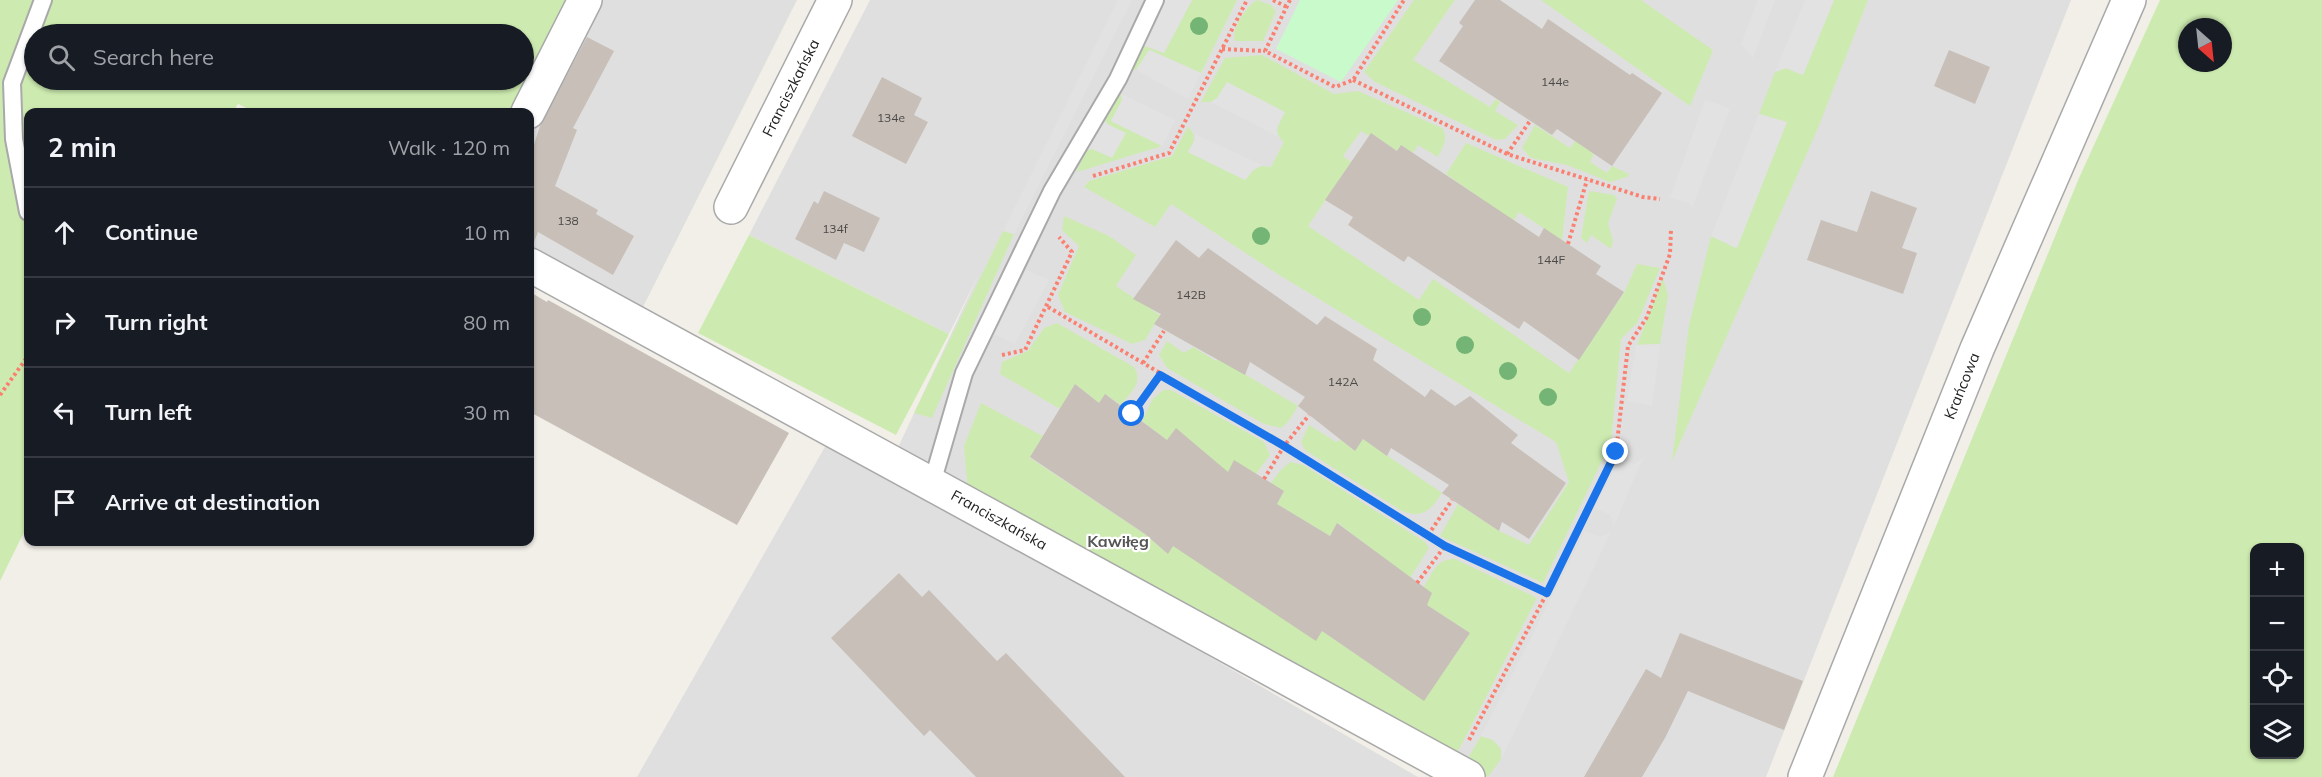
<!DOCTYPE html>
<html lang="en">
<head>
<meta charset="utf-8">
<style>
	:root { --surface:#171b24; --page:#20242c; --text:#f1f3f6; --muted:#9ea1a6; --line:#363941 }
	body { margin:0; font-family:Mulish,sans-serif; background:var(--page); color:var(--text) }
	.controls { position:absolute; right:18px; bottom:18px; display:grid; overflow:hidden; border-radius:12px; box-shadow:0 2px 4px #0004 }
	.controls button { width:54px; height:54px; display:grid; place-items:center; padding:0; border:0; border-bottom:2px solid var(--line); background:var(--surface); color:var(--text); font:30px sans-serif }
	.compass { position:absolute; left:2178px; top:18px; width:54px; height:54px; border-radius:50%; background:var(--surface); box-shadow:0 2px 4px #0004; rotate:153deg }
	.stop { position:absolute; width:18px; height:18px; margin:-14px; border:4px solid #1a73e8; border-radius:50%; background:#fff }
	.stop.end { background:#1a73e8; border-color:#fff; box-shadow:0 2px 6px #0008 }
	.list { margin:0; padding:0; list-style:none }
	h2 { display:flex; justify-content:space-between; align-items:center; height:78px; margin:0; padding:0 24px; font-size:26px }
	h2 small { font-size:20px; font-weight:400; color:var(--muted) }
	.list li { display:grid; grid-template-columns:39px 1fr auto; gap:18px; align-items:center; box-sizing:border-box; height:90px; padding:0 24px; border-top:2px solid var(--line) }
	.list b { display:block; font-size:22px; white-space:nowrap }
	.list em { font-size:20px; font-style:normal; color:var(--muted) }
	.icon { flex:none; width:33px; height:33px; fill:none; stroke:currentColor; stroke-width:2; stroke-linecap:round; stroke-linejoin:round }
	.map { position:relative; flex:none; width:2322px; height:777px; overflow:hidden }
	.search { position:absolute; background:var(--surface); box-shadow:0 2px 4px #0004; left:24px; top:24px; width:510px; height:66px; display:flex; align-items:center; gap:15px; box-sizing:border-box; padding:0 21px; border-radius:33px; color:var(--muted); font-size:22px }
	.panel { position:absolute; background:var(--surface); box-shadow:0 2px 4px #0004; left:24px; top:108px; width:510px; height:438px; border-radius:12px }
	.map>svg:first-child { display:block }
	.residential { fill:#e0dfdf }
	.grass { fill:#cdebb0; fill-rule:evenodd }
	.park { fill:#c8facc }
	.parking { fill:#e2e2e2 }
	.building { fill:#c7bfb8 }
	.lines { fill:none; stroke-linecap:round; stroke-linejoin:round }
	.lane-casing { stroke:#a9a9a9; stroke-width:20 }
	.street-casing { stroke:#a9a9a9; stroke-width:36 }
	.path { stroke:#fa8072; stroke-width:4; stroke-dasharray:3 3; stroke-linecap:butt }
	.lane { stroke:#fff; stroke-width:16 }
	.street { stroke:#fff; stroke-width:33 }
	.tree { fill:#74b475 }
	.route { stroke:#1a73e8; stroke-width:8 }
	.labels { text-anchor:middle; stroke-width:4.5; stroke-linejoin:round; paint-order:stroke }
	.number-label { font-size:12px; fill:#4b4948 }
	.street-label { font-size:15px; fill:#222; stroke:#fff }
	.neighbourhood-label { font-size:16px; font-weight:bold; fill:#555; stroke:#fff }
</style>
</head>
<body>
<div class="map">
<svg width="2322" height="777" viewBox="0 0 2322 777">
	<rect width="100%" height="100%" fill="#f2efe9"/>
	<!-- residential -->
	<path class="residential" d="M 599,0 L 797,0 L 643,307 L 530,248 L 530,131 Z
		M 870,0 L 2071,0 L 1766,777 L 1487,777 L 895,454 L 979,274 L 949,334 L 749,235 Z
		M 830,438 L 1418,777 L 637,777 Z"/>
	<!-- grass -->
	<path class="grass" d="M 0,0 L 569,0 L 512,112 L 255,112 L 238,104 L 233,112 L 28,112 L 28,524 L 0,581 ZM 34,34 L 524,34 L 524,80 L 34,80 Z
		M 1192,0 L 1237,0 L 1201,73 L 1150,50 L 1136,70 L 1131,68 L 1136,50 L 1144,46 L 1164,53 Z
		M 1257,0 L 1271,5 L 1276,11 L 1263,41 L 1235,41 C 1230,31 1247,5 1257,0 Z
		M 1414,0 L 1455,0 L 1413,60 L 1490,107 L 1496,99 L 1500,102 L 1495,111 L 1518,125 L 1505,139 L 1496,140 L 1375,82 L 1364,72 Z
		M 1541,0 L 1641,0 L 1713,50 L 1690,106 Z
		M 1834,0 L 1868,0 L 1818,128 L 1672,461 L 1689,325 L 1711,236 L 1736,248 L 1786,122 L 1759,114 L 1775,72 L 1786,68 L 1803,75 Z
		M 2160,0 L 2322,0 L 2322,777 L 1833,777 L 2079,178 ZM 2187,27 L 2223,27 L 2223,63 L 2187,63 ZM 2254,548 L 2300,548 L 2300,754 L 2254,754 Z
		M 1262,55 L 1334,94 L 1358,91 L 1442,128 C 1449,139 1443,146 1438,157 L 1418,145 L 1413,153 L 1401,145 L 1397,151 L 1371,133 L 1369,136 L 1361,131 L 1343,156 L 1351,162 L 1308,226 L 1419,300 L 1433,279 L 1569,373 L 1624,293 L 1637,264 L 1660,268 L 1637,323 L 1621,339 L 1611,442 L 1543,583 L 1440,536 L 1458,504 L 1499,531 L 1529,545 L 1569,482 L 1556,442 L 1276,273 L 1171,204 L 1155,227 L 1084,187 L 1089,181 L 1172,156 L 1188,127 C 1198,137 1194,141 1188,152 L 1245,180 C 1253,170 1257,164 1271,167 L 1284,142 C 1272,131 1279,125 1285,112 L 1217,98 L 1211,102 L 1201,102 L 1225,58 Z
		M 1114,94 L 1121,94 L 1122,100 L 1111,121 L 1162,146 L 1077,172 L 1084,152 L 1125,133 L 1107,124 L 1104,119 Z
		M 1535,125 L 1570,148 L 1575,141 L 1594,154 L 1590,162 L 1607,173 L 1612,166 L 1629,174 L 1627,177 L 1610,182 L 1567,165 L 1531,158 L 1522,148 Z
		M 1466,143 L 1568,187 L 1562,240 L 1519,212 L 1513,221 L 1446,174 Z
		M 1589,191 L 1614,195 L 1617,199 L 1608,223 L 1613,241 L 1611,249 L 1591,235 L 1587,243 L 1581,238 Z
		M 1064,216 L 1109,236 L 1136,255 L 1116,286 L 1160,315 L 1145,340 L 1132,344 L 1065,312 L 1058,295 L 1079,246 L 1062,230 Z
		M 1003,231 L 1014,234 L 932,418 L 914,413 Z
		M 749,235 L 949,334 L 896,435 L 698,333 Z
		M 1663,278 L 1668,295 L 1660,344 L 1637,345 Z
		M 1057,323 L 1134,367 C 1144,383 1130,393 1121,405 L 1105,394 L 1099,403 L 1075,384 L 1060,409 L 1000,374 L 1002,362 L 1028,351 L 1044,328 Z
		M 1167,341 L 1184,353 L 1193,347 L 1216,361 L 1218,358 L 1298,406 L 1288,422 L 1281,428 L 1264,424 L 1167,368 L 1159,355 Z
		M 1163,390 L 1171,390 L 1264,442 L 1270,455 L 1256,474 L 1228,472 L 1167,440 L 1142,421 L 1152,400 Z
		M 981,403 L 1043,436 L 1030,458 L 1145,534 L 1167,553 L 1173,546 L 1322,631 L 1424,700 L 1470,633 L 1427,605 L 1424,587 C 1432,573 1437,558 1455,559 L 1537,598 L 1454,759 L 968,494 L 964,446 Z
		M 1309,425 L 1336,442 L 1341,440 L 1355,451 L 1363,439 L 1442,493 C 1431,510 1423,519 1402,511 L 1305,450 L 1301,442 Z
		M 1290,462 L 1303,465 L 1425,542 L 1429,548 L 1410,578 L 1338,523 L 1330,536 L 1277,504 L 1284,491 L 1271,483 L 1280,471 Z
		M 1481,736 L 1493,740 L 1501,749 L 1501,759 L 1488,777 L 1464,765 Z"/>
	<!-- park -->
	<path class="park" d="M 1300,0 L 1398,0 L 1341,82 L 1276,49 Z"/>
	<!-- parking -->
	<path class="parking" d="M 1118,0 L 1132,0 L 1014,234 L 1003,231 Z
		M 1165,0 L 1192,0 L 1164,53 L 1147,46 L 1140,48 Z
		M 1758,0 L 1775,0 L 1753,58 L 1741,44 Z
		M 1805,0 L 1834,0 L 1803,75 L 1786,68 L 1775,72 Z
		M 1149,50 L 1201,73 L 1188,99 L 1136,70 Z
		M 1227,82 L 1285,112 L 1276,129 L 1277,136 L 1211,102 L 1217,98 Z
		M 1121,94 L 1175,120 L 1162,146 L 1111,121 L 1122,100 Z
		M 1705,100 L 1730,108 L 1692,208 L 1690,203 L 1670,198 Z
		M 1759,114 L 1787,122 L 1737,248 L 1711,236 Z
		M 1104,119 L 1107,124 L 1126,133 L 1112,158 L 1092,149 L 1087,150 Z
		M 1195,134 L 1262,165 L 1253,170 L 1245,180 L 1188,152 L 1195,140 Z
		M 1026,270 L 1049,280 L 1015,344 L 994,334 Z
		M 1660,344 L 1652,406 L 1627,401 L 1636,345 Z
		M 1643,458 L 1614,526 L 1610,515 L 1595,508 L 1619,459 L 1634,464 Z
		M 1585,531 L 1600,537 L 1611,532 L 1501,759 L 1501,748 L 1493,740 L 1481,736 Z"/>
	<!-- building -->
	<path class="building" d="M 1475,0 L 1500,0 L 1542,29 L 1548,19 L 1630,75 L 1632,73 L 1662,93 L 1612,166 L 1557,129 L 1552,135 L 1439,61 L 1463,26 L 1459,23 Z
		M 587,37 L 614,51 L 573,128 L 577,130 L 555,186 L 598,210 L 596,214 L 634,236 L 613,275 L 538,232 L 532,247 L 530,246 L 530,157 L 540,126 Z
		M 1949,50 L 1990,67 L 1975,104 L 1934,86 Z
		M 882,77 L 922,98 L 914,115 L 928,122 L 906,164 L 852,136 Z
		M 1371,133 L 1397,151 L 1401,145 L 1539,237 L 1544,228 L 1601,266 L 1596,274 L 1624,292 L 1579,360 L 1524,321 L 1519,329 L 1408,256 L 1404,262 L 1348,225 L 1353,217 L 1325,200 Z
		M 824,191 L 880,218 L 864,252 L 844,243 L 836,260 L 795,239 L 814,201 L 818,204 Z
		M 1871,191 L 1917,208 L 1902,248 L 1917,253 L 1903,294 L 1807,260 L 1821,220 L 1857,232 Z
		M 1176,240 L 1199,258 L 1208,248 L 1317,325 L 1325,316 L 1377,349 L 1373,360 L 1425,397 L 1431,389 L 1455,406 L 1470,396 L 1518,435 L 1511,443 L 1566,483 L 1529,539 L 1502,522 L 1499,531 L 1442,493 L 1449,485 L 1391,448 L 1387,456 L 1363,439 L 1355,451 L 1298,406 L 1305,397 L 1250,362 L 1245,375 L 1154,324 L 1161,314 L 1133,299 Z
		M 530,292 L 547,302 L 548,300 L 789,433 L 737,525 L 530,412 Z
		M 1075,384 L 1099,403 L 1105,394 L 1167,440 L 1176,428 L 1228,472 L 1234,460 L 1284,491 L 1277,504 L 1330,536 L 1337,523 L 1432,593 L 1427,605 L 1470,633 L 1424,701 L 1322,631 L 1316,641 L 1173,546 L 1168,554 L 1145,534 L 1030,457 Z
		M 899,573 L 922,597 L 929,590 L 997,661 L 1006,653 L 1125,777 L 976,777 L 930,730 L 924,736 L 831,638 Z
		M 1680,633 L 1803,681 L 1784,730 L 1688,691 L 1665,738 L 1642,777 L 1584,777 L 1646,669 L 1661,678 Z"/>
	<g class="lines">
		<defs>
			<path id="lane" d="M 28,212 L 14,139 L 12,83 L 43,0
				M 932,483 L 964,373 L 1052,191 L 1118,79 L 1155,0"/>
			<path id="street" d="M 528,112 L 585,0
				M 731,207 L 835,0
				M 530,265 L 1468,777
				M 1805,777 L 1977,349 L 2129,0"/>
		</defs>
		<!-- lane casing -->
		<use href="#lane" class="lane-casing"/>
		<!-- street casing -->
		<use href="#street" class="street-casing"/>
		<!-- path -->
		<path class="path" d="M 1273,0 L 1287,7
			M 1290,0 L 1265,51 L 1335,87 L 1353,80 L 1404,0
			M 1222,49 L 1265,51
			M 1353,80 L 1507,154 L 1643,197 L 1660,199
			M 1507,154 L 1530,121
			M 1093,176 L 1169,153 L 1247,0
			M 1568,244 L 1587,180
			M 1048,307 L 1284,446 L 1445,546 L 1547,593
			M 1002,355 L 1025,350 L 1072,252 L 1059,237
			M 1143,363 L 1164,331
			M 0,395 L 28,356
			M 1132,414 L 1160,375
			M 1264,479 L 1284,446 L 1309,415
			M 1428,535 L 1452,500
			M 1417,583 L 1445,546
			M 1469,740 L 1547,593 L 1616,452 L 1628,346 L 1647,317 L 1670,254 L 1671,229"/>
		<!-- lane -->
		<use href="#lane" class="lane"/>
		<!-- street -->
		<use href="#street" class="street"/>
	</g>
	<!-- trees -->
	<g class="tree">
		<circle cx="1199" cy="26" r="9"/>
		<circle cx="1261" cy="236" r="9"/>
		<circle cx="1422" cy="317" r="9"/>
		<circle cx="1465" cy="345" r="9"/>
		<circle cx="1508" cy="371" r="9"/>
		<circle cx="1548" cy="397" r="9"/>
	</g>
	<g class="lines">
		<!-- route -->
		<path class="route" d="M 1132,414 L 1160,375 L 1284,446 L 1445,546 L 1547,593 L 1616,452"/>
	</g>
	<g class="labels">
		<!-- number labels -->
		<g class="number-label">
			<text x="1555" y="86">144e</text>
			<text x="891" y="122">134e</text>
			<text x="568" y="225">138</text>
			<text x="835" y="233">134f</text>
			<text x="1551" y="264">144F</text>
			<text x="1191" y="299">142B</text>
			<text x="1343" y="386">142A</text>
		</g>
		<!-- street labels -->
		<g class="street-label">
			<text transform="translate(791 88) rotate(-63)" y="5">Franciszkańska</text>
			<text transform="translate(1962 386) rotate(-68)" y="5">Krańcowa</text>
			<text transform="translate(999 520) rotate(29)" y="5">Franciszkańska</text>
		</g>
		<!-- neighbourhood labels -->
		<g class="neighbourhood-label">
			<text x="1118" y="547">Kawiłęg</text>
		</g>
	</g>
</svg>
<div class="controls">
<button>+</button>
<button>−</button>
<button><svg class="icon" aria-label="locate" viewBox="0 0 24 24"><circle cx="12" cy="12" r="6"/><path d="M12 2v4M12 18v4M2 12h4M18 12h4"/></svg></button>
<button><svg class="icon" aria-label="layers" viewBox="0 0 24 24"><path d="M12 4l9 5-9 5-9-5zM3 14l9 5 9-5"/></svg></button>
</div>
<svg class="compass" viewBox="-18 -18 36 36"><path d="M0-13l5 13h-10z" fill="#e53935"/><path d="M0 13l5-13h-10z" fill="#9ea1a6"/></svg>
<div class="stop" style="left:1132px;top:414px"></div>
<div class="stop end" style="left:1616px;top:452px"></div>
<div class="search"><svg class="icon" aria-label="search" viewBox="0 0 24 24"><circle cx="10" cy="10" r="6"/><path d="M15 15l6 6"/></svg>Search here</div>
<section class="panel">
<h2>2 min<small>Walk · 120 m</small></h2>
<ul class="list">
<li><svg class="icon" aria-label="ahead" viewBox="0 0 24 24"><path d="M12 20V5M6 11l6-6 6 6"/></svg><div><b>Continue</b></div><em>10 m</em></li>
<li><svg class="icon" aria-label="right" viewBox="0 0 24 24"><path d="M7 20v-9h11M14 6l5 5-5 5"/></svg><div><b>Turn right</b></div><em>80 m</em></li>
<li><svg class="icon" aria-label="left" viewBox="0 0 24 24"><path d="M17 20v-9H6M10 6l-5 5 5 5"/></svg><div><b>Turn left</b></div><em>30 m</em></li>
<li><svg class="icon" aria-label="arrive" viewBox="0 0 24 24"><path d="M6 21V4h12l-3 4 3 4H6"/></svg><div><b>Arrive at destination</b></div></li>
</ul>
</section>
</div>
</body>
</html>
